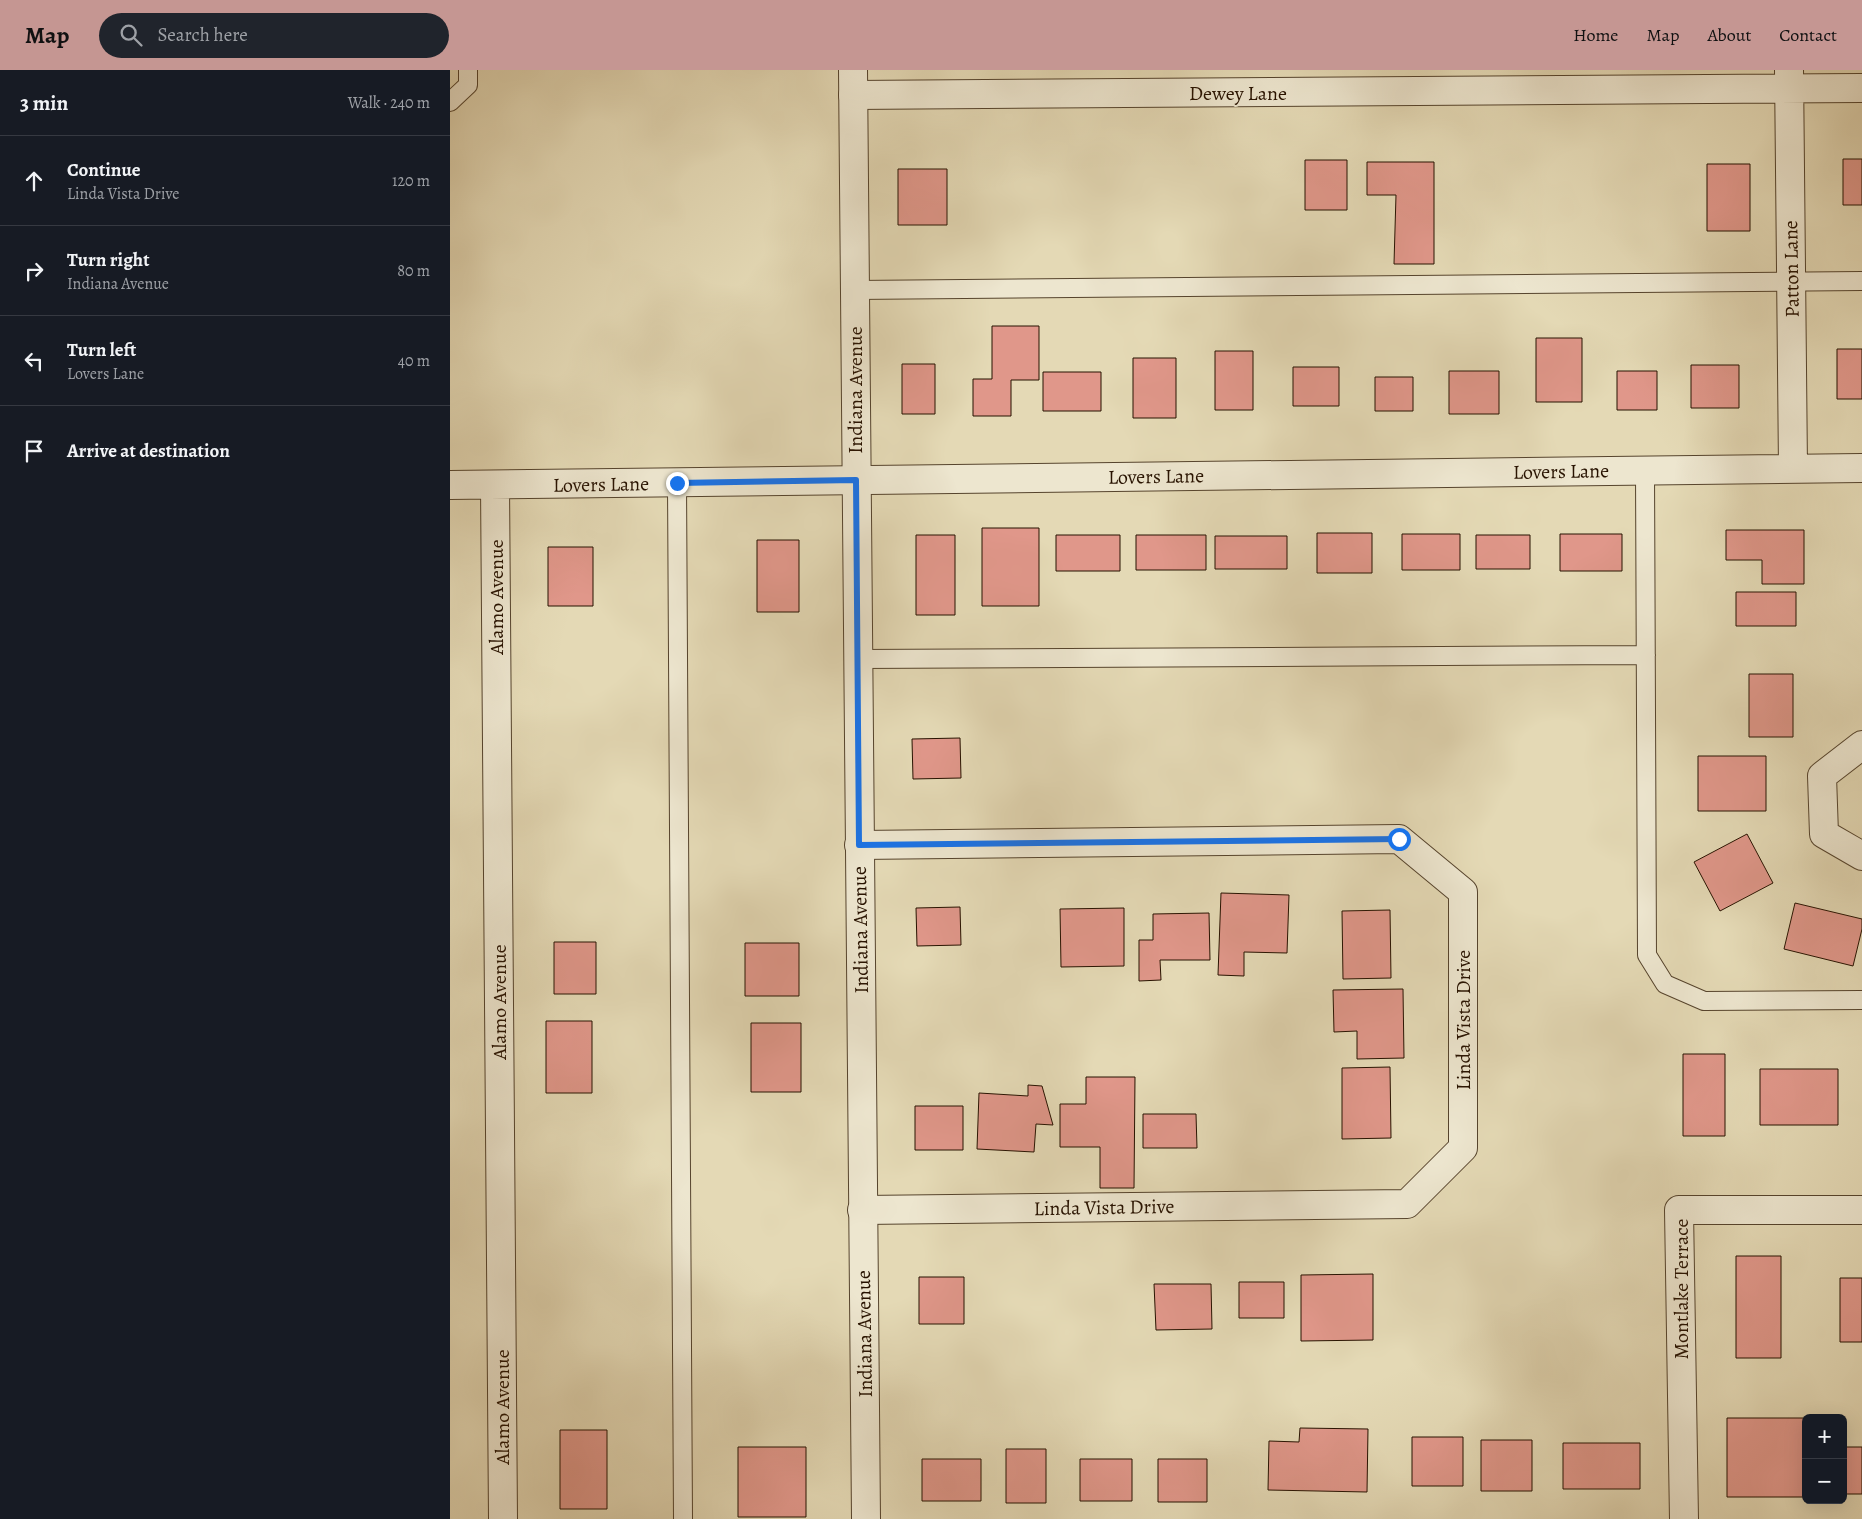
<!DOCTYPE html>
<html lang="en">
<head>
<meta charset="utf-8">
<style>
	:root { --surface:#171b24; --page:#20242c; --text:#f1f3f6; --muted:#9ea1a6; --line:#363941; --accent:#c59692 }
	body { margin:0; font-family:Alegreya,serif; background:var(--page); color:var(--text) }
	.controls { position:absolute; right:15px; bottom:15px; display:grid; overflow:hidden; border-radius:8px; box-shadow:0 5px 20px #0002 }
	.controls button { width:45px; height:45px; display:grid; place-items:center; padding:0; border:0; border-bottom:1px solid var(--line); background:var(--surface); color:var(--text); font:25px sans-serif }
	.stop { position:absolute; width:15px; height:15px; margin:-11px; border:4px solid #1a73e8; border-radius:50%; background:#fff }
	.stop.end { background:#1a73e8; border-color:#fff; box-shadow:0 1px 5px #0008 }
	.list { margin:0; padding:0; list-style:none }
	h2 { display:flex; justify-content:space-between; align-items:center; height:65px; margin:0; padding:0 20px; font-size:21px }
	h2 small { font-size:16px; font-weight:400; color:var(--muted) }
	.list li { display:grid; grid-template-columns:32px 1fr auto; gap:15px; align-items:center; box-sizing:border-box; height:90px; padding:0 20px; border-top:1px solid var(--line) }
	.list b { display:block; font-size:19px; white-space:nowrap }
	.list p { margin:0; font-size:16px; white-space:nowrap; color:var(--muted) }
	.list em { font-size:16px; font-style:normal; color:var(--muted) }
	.icon { flex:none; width:28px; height:28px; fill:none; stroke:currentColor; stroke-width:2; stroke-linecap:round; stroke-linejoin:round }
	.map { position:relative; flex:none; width:1412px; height:1449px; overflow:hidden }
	header { display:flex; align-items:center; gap:30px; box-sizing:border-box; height:70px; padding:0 25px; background:var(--accent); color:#111 }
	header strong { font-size:24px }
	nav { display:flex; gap:28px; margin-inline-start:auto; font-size:18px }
	.search { width:350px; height:45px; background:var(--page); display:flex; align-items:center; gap:12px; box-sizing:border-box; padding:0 18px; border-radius:28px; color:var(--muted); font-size:19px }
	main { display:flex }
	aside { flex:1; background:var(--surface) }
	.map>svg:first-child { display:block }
	.building { fill:#e0978a; stroke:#271200 }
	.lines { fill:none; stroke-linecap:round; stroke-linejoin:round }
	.service-casing { stroke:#56442d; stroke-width:20 }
	.minor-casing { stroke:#56442d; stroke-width:30 }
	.tertiary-casing { stroke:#56442d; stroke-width:30 }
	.service { stroke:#ede6cf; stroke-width:18 }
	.minor { stroke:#ede6cf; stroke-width:28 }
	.tertiary { stroke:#ede6cf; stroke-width:28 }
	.route { stroke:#1a73e8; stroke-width:6 }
	.labels { text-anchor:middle; stroke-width:4; stroke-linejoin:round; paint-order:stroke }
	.street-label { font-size:20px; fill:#271200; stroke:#ede6cf }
</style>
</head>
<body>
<header>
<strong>Map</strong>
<div class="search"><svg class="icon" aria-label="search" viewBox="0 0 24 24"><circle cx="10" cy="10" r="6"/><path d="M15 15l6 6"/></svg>Search here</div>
<nav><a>Home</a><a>Map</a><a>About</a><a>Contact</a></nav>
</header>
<main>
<aside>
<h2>3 min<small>Walk · 240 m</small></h2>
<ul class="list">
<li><svg class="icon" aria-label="ahead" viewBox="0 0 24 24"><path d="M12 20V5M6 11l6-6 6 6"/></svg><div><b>Continue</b><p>Linda Vista Drive</p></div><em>120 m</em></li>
<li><svg class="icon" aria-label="right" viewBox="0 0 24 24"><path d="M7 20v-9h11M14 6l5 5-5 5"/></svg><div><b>Turn right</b><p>Indiana Avenue</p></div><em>80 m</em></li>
<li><svg class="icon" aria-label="left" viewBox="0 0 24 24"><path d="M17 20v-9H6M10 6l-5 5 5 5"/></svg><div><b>Turn left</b><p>Lovers Lane</p></div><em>40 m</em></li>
<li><svg class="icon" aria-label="arrive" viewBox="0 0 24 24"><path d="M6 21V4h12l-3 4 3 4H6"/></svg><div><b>Arrive at destination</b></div></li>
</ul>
</aside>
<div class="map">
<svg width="1412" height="1449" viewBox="0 0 1412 1449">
	<rect width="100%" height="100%" fill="#e4d9b5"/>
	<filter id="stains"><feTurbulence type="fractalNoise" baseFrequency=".004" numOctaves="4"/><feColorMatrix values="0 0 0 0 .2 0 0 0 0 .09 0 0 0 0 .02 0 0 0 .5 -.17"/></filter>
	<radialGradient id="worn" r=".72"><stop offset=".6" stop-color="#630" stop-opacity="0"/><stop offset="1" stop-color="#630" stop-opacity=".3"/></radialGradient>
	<!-- building -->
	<path class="building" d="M 1393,89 L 1412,89 L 1412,135 L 1393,135 Z
		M 855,90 L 897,90 L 897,140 L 855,140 Z
		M 917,92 L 984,92 L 984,194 L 944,194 L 946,125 L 917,125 Z
		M 1257,94 L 1300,94 L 1300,161 L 1257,161 Z
		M 448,99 L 497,99 L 497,155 L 448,155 Z
		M 542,256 L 589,256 L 589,310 L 561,310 L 561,346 L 523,346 L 523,309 L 542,309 Z
		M 1086,268 L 1132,268 L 1132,332 L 1086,332 Z
		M 1387,279 L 1412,279 L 1412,329 L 1387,329 Z
		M 765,281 L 803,281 L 803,340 L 765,340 Z
		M 683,288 L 726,288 L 726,348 L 683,348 Z
		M 452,294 L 485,294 L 485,344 L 452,344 Z
		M 1241,295 L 1289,295 L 1289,338 L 1241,338 Z
		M 843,297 L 889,297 L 889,336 L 843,336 Z
		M 999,301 L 1049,301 L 1049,344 L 999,344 Z
		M 1167,301 L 1207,301 L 1207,340 L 1167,340 Z
		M 593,302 L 651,302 L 651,341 L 593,341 Z
		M 925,307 L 963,307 L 963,341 L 925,341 Z
		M 532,458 L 589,458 L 589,536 L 532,536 Z
		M 1276,460 L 1354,460 L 1354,514 L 1312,514 L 1312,490 L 1276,490 Z
		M 867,463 L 922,463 L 922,503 L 867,503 Z
		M 952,464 L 1010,464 L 1010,500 L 952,500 Z
		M 1110,464 L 1172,464 L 1172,501 L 1110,501 Z
		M 466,465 L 505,465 L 505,545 L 466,545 Z
		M 606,465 L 670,465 L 670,501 L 606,501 Z
		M 686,465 L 756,465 L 756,500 L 686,500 Z
		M 1026,465 L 1080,465 L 1080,499 L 1026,499 Z
		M 765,466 L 837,466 L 837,499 L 765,499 Z
		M 307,470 L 349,470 L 349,542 L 307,542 Z
		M 98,477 L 143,477 L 143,536 L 98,536 Z
		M 1286,522 L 1346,522 L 1346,556 L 1286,556 Z
		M 1299,604 L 1343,604 L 1343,667 L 1299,667 Z
		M 510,668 L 511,708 L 463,709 L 462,669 Z
		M 1248,686 L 1316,686 L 1316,741 L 1248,741 Z
		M 1297,764 L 1323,813 L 1270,841 L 1244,792 Z
		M 771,823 L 839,825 L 837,883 L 794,882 L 794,906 L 768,905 Z
		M 1345,833 L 1412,849 L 1412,859 L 1403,896 L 1334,879 Z
		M 510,837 L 511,875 L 467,876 L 466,838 Z
		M 674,838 L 674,896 L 611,897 L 610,839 Z
		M 940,840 L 941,908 L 893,909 L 892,841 Z
		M 759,843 L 760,890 L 710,890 L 711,910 L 689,911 L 689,870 L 703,870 L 703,844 Z
		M 104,872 L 146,872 L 146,924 L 104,924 Z
		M 295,873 L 349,873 L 349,926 L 295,926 Z
		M 953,919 L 954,988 L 907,989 L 907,961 L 884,962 L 883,920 Z
		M 96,951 L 142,951 L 142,1023 L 96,1023 Z
		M 301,953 L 351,953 L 351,1022 L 301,1022 Z
		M 1233,984 L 1275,984 L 1275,1066 L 1233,1066 Z
		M 940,997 L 941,1068 L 892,1069 L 892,998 Z
		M 1310,999 L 1388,999 L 1388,1055 L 1310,1055 Z
		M 636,1007 L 685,1007 L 684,1118 L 650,1118 L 650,1077 L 610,1077 L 610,1034 L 636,1034 Z
		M 578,1015 L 592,1016 L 603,1055 L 586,1054 L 584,1082 L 527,1079 L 529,1023 L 578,1026 Z
		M 465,1036 L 513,1036 L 513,1080 L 465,1080 Z
		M 693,1044 L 746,1044 L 747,1078 L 693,1078 Z
		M 1286,1186 L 1331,1186 L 1331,1288 L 1286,1288 Z
		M 923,1204 L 923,1270 L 851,1271 L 851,1205 Z
		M 469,1207 L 514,1207 L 514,1254 L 469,1254 Z
		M 1390,1208 L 1412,1208 L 1412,1272 L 1390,1272 Z
		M 789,1212 L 834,1212 L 834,1248 L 789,1248 Z
		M 704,1214 L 761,1214 L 762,1259 L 706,1260 Z
		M 1277,1348 L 1355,1348 L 1355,1427 L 1277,1427 Z
		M 850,1358 L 918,1359 L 917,1422 L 818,1420 L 819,1371 L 849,1372 Z
		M 110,1360 L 157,1360 L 157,1439 L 110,1439 Z
		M 962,1367 L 1013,1367 L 1013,1416 L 962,1416 Z
		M 1031,1370 L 1082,1370 L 1082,1421 L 1031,1421 Z
		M 1113,1373 L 1190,1373 L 1190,1419 L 1113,1419 Z
		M 288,1377 L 356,1377 L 356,1447 L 288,1447 Z
		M 1393,1377 L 1412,1377 L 1412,1424 L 1393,1424 Z
		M 556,1379 L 596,1379 L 596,1433 L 556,1433 Z
		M 472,1389 L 531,1389 L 531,1431 L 472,1431 Z
		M 630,1389 L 682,1389 L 682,1431 L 630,1431 Z
		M 708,1389 L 757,1389 L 757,1432 L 708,1432 Z"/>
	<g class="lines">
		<defs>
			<path id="service" d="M 0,32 L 18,15 L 18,0
				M 405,220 L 1412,211
				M 1195,400 L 1197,885 L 1215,914 L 1254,931 L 1412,930
				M 227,413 L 233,1449
				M 408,589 L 1196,585"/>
			<path id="minor" d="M 1339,0 L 1343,398
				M 403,25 L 1412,18
				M 0,415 L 1412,398
				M 45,415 L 53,1449
				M 1412,675 L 1372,706 L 1374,764 L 1412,786
				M 409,775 L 949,769 L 1013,822 L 1013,1078 L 957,1134 L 412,1140
				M 1234,1449 L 1229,1140 L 1412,1140"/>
			<path id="tertiary" d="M 403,0 L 416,1449"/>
		</defs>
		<!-- service casing -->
		<use href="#service" class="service-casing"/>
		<!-- minor casing -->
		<use href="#minor" class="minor-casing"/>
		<!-- tertiary casing -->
		<use href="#tertiary" class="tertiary-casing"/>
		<!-- service -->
		<use href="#service" class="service"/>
		<!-- minor -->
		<use href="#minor" class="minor"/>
		<!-- tertiary -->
		<use href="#tertiary" class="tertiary"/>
	</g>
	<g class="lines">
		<!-- route -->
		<path class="route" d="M 227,413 L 406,410 L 409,775 L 949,769"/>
	</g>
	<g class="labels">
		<!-- street labels -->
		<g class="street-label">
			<text x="788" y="30">Dewey Lane</text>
			<text transform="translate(1341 199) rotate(-91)" y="7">Patton Lane</text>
			<text transform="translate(405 320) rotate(-90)" y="7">Indiana Avenue</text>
			<text transform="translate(1111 401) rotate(-1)" y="7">Lovers Lane</text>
			<text transform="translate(706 406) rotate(-1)" y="7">Lovers Lane</text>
			<text transform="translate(151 414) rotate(-1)" y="7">Lovers Lane</text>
			<text transform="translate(46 527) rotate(-90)" y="7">Alamo Avenue</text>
			<text transform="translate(410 860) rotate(-91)" y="7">Indiana Avenue</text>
			<text transform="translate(49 932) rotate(-90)" y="7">Alamo Avenue</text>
			<text transform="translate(1013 950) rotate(-90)" y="7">Linda Vista Drive</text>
			<text transform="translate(654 1137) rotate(-1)" y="7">Linda Vista Drive</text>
			<text transform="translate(1231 1219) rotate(-90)" y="7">Montlake Terrace</text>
			<text transform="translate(414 1264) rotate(-91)" y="7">Indiana Avenue</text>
			<text transform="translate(52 1337) rotate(-90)" y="7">Alamo Avenue</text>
		</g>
	</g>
	<rect width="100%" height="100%" filter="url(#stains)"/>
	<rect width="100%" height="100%" fill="url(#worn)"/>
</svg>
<div class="controls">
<button>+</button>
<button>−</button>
</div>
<div class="stop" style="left:949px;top:769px"></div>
<div class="stop end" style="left:227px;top:413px"></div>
</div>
</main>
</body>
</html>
